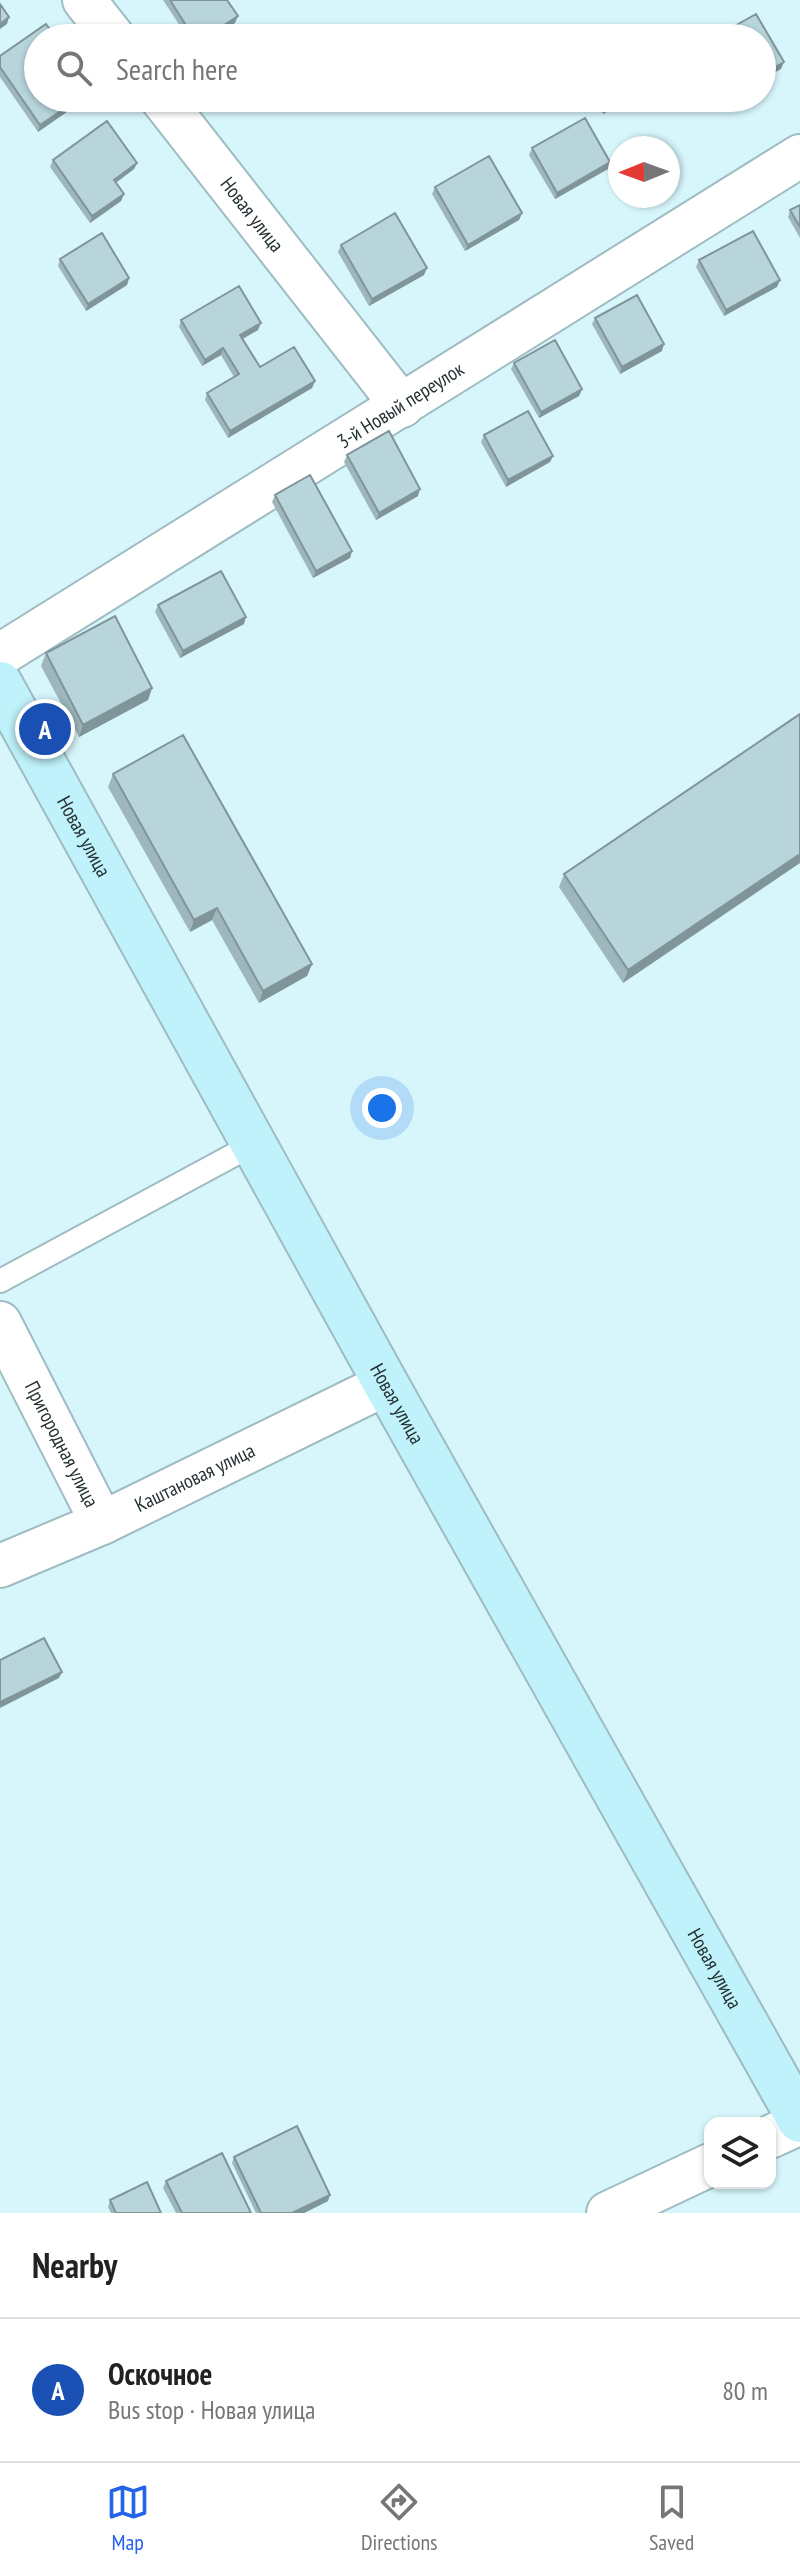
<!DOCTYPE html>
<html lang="en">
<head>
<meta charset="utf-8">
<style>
	:root { --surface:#fff; --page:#f2f2f2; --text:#222; --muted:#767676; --line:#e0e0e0; --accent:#2563eb }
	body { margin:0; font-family:"PT Sans Narrow",sans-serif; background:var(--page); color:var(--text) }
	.controls { position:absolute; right:24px; bottom:24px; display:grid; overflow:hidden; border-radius:16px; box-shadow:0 2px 6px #0004 }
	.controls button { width:72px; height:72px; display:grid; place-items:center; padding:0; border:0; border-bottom:2px solid var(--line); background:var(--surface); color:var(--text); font:40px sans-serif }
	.compass { position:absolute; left:608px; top:136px; width:72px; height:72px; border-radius:50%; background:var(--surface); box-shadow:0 2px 6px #0004; rotate:269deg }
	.you { position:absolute; left:382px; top:1108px; width:28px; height:28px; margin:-20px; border:6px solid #fff; border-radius:50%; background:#1a73e8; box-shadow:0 0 0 12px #1a73e833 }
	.badge { display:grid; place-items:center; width:52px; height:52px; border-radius:50%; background:var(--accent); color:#fff; font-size:26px; font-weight:700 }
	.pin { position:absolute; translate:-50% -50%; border:4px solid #fff; box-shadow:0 2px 8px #0006 }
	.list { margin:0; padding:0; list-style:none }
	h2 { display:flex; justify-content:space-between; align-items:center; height:104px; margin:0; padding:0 32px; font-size:34px }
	h2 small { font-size:26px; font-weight:400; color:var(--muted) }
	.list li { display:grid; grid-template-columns:52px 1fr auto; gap:24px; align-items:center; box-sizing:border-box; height:144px; padding:0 32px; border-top:2px solid var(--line) }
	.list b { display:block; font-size:30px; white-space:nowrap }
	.list p { margin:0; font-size:26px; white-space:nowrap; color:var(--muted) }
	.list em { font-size:26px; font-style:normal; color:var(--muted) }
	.icon { flex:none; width:44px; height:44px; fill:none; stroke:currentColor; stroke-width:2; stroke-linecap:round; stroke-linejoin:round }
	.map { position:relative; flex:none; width:800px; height:2213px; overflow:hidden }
	.search { position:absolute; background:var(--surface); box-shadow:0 2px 6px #0004; left:24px; right:24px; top:24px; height:88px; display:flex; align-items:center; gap:20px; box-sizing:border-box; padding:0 28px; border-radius:44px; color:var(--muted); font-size:30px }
	.sheet { height:248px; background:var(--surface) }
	nav { display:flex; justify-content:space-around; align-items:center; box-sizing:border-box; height:112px; border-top:2px solid var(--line); background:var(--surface); font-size:22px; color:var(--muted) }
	nav a { display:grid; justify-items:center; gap:4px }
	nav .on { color:var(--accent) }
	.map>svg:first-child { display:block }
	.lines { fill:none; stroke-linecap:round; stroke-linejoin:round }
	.lane-casing { stroke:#9fbcc2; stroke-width:26 }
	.street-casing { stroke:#9fbcc2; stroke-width:46 }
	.secondary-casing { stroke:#9fbcc2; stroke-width:48 }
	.lane { stroke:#fff; stroke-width:22 }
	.street { stroke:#fff; stroke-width:42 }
	.secondary { stroke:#bff2fa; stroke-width:44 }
	.wall { fill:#9db7bc }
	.shaded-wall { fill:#809599 }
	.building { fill:#b7d5db; stroke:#809599; stroke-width:2 }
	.labels { text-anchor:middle; stroke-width:6; stroke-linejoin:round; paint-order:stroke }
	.street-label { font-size:20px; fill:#253133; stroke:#f8feff }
</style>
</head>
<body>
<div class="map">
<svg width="800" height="2213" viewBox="0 0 800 2213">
	<rect width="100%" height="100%" fill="#d7f6fc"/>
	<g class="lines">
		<defs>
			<path id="lane" d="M 0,1281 L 254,1144"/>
			<g id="street">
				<path d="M 84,0 L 114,38"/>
				<path id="s1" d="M 161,98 L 402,406"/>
				<path id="s2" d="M 0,655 L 800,156"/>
				<path id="s3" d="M 0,1323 L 102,1523"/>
				<path id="s4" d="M 0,1566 L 102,1523 L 386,1384"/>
				<path d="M 770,2137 L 800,2123"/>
				<path d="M 608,2213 L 710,2165"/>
			</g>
			<g id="secondary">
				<path id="s5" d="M 0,684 L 386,1384 L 800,2120"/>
			</g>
		</defs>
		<!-- lane casing -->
		<use href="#lane" class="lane-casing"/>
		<!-- street casing -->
		<use href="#street" class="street-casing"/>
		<!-- secondary casing -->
		<use href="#secondary" class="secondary-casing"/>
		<!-- lane -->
		<use href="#lane" class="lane"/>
		<!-- street -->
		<use href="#street" class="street"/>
		<!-- secondary -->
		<use href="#secondary" class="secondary"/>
	</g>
	<!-- wall -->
	<path class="wall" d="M 163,0 L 227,0 L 235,23 L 212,38 L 188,38 Z
		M 0,56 L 38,98 L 74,102 L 71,109 L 38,132 L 0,77 Z
		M 594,98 L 631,98 L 603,114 Z
		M 532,148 L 608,169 L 555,199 L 529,155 Z
		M 53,160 L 137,163 L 134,169 L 116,183 L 124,194 L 121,201 L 90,223 L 50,167 Z
		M 435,187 L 522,213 L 519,220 L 465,251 L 432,194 Z
		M 800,205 L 800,238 L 788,217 L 790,210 Z
		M 341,245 L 424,275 L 369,306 L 338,252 Z
		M 60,259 L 129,278 L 127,285 L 86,311 L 58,266 Z
		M 699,260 L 777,287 L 724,316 L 696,267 Z
		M 595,318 L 662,351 L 620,374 L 592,324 Z
		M 181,320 L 258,330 L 243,339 L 260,367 L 315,381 L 312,388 L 228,438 L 205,400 L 207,393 L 234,377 L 221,355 L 202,366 L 179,327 Z
		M 514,363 L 582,389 L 579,396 L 539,418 L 511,369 Z
		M 484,435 L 553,456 L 550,462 L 506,487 L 481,442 Z
		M 347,455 L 418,496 L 376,520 L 344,462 Z
		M 275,495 L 352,551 L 350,558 L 313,578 L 272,502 Z
		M 158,605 L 244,624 L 180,658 L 155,612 Z
		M 46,653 L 152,688 L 148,700 L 79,737 L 41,666 Z
		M 800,714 L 623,983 L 559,887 L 564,874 Z
		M 113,774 L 312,964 L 307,976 L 259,1003 L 212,920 L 190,932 L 108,787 Z
		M 234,2157 L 328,2201 L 304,2213 L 256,2213 L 232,2163 Z
		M 166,2181 L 251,2213 L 176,2213 L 163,2188 Z
		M 110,2200 L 161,2213 L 111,2213 L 108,2207 Z"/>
	<!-- shaded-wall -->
	<path class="shaded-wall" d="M 238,16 L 235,23 L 212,38 L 204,38 Z
		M 9,17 L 7,24 L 0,29 L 0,24 Z
		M 784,62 L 781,69 L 762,80 L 762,75 Z
		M 622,98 L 631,98 L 603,114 L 606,107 Z
		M 74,102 L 71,109 L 38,132 L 40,125 Z
		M 610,162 L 608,169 L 555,199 L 557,193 Z
		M 137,163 L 134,169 L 111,186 L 114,180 Z
		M 124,194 L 121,201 L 90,223 L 92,216 Z
		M 522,213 L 519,220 L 465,251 L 468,245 Z
		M 427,268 L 424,275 L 369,306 L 372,299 Z
		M 129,278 L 127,285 L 86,311 L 88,304 Z
		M 780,280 L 777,287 L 724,316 L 726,310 Z
		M 261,323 L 258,330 L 238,341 L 240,335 Z
		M 664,344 L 662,351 L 620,374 L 622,367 Z
		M 223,348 L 221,355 L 202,366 L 205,360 Z
		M 315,381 L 312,388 L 228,438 L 230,431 Z
		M 582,389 L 579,396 L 539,418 L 541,412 Z
		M 553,456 L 550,462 L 506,487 L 508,480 Z
		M 420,489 L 418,496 L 376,520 L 379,513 Z
		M 352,551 L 350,558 L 313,578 L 316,571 Z
		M 246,617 L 244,624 L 180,658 L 183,651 Z
		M 152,688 L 148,700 L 79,737 L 83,725 Z
		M 800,854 L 800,863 L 623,983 L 628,970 Z
		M 217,908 L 212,920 L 190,932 L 194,920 Z
		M 312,964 L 307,976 L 259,1003 L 263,991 Z
		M 62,1672 L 59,1678 L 0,1708 L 0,1702 Z
		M 330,2195 L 328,2201 L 304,2213 L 292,2213 Z"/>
	<!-- building -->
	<path class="building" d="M 170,0 L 227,0 L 238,16 L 204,38 L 194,38 Z
		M 0,4 L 9,17 L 0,24 Z
		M 756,14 L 784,62 L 762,75 L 762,38 L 719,38 L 717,36 Z
		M 46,24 L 56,38 L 38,38 L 38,98 L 71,98 L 74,102 L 40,125 L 0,67 L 0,56 Z
		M 617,28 L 622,38 L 600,38 Z
		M 600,98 L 622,98 L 606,107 Z
		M 585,118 L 610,162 L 557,193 L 532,148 Z
		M 107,121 L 137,163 L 114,180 L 124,194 L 92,216 L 53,160 Z
		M 489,156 L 522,213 L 468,245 L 435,187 Z
		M 800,205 L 800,227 L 790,210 Z
		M 395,213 L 427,268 L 372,299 L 341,245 Z
		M 753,231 L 780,280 L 726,310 L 699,260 Z
		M 102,233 L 129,278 L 88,304 L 60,259 Z
		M 239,286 L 261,323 L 240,335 L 260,367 L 294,347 L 315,381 L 230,431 L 207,393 L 239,374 L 223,348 L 205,360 L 181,320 Z
		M 637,295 L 664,344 L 622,367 L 595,318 Z
		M 555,340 L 582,389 L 541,412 L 514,363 Z
		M 528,411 L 553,456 L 508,480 L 484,435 Z
		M 389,431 L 420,489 L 379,513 L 347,455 Z
		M 310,475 L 352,551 L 316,571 L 275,495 Z
		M 221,571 L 246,617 L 183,651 L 158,605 Z
		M 115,616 L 152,688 L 83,725 L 46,653 Z
		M 800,714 L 800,854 L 628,970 L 564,874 Z
		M 183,735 L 312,964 L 263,991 L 217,908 L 194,920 L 113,774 Z
		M 44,1638 L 62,1672 L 0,1702 L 0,1660 Z
		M 297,2126 L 330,2195 L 292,2213 L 261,2213 L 234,2157 Z
		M 222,2153 L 251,2213 L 182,2213 L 166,2181 Z
		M 147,2182 L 161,2213 L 116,2213 L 110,2200 Z"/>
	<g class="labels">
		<!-- street labels -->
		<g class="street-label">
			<text dy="7" stroke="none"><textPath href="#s1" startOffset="148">Новая улица</textPath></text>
			<text dy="7" stroke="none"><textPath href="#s2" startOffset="472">3-й Новый переулок</textPath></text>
			<text dy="7" stroke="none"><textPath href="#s5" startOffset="174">Новая улица</textPath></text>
			<text dy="7" stroke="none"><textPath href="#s5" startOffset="822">Новая улица</textPath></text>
			<text dy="7" stroke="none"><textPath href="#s3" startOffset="136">Пригородная улица</textPath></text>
			<text dy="7" stroke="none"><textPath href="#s4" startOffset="214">Каштановая улица</textPath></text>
			<text dy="7" stroke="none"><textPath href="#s5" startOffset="1470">Новая улица</textPath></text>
		</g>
	</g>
</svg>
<div class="controls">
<button><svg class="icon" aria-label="layers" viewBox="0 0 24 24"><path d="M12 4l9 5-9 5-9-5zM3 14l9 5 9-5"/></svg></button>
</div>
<svg class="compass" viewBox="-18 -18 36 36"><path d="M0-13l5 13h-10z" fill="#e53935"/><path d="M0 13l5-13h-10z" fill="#767676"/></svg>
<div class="you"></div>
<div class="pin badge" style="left:45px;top:729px;background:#1a4fb4">A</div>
<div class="search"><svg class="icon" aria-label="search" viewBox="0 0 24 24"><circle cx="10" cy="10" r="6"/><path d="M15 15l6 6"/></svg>Search here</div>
</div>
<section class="sheet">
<h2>Nearby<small></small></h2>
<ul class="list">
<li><span class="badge" style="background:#1a4fb4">A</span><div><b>Оскочное</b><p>Bus stop · Новая улица</p></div><em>80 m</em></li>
</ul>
</section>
<nav>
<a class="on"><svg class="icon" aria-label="map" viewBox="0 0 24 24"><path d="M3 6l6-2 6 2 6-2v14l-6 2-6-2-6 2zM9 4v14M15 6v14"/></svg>Map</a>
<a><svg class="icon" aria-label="directions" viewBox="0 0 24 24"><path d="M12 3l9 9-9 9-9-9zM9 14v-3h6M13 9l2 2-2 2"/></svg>Directions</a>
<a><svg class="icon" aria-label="saved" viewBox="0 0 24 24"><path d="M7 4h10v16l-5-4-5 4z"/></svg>Saved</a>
</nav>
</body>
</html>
